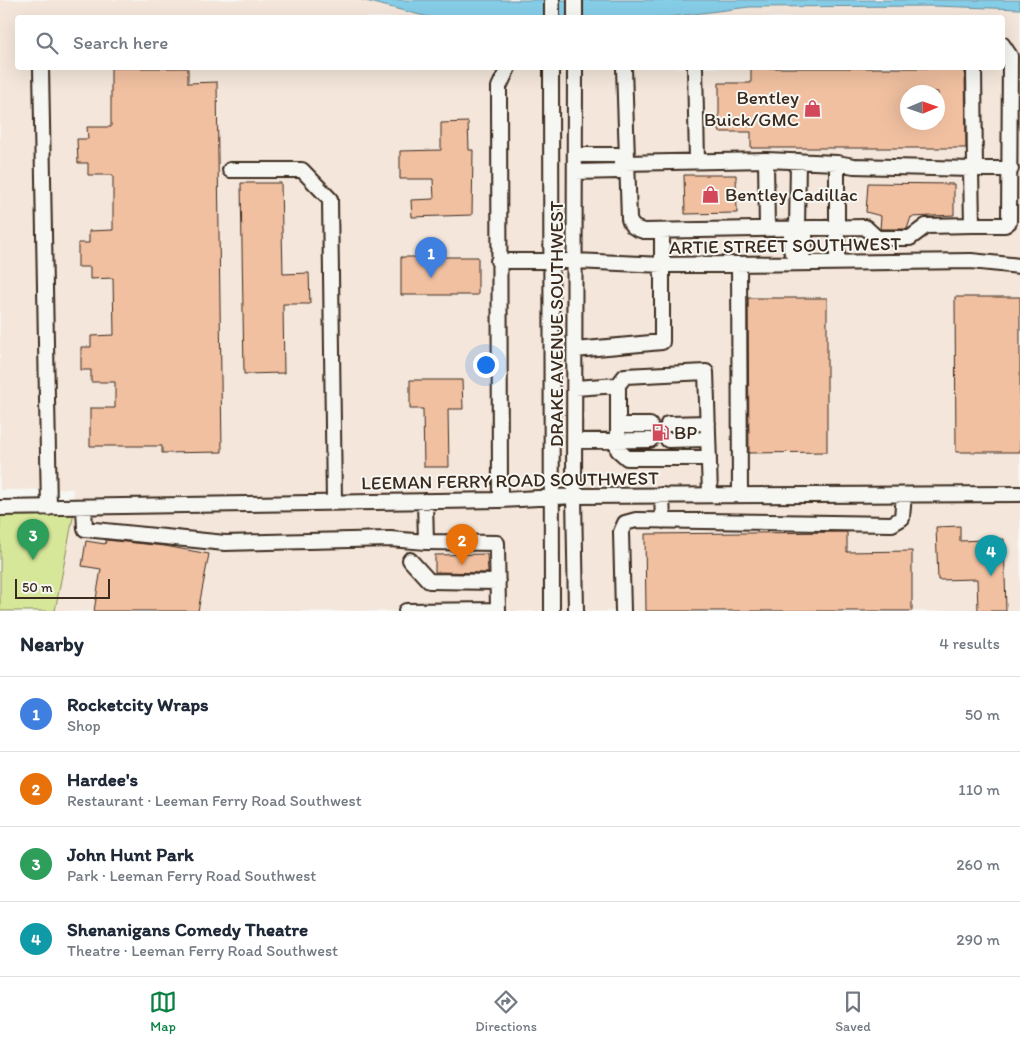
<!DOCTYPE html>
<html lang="en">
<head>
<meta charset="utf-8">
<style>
	:root { --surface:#fff; --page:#f2f2f3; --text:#1f2937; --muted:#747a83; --line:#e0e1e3; --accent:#0b8043 }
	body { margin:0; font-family:Itim,sans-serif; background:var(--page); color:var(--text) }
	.compass { position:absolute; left:900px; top:85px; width:45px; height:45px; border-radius:50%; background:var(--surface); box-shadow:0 5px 20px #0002; rotate:88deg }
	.scale { position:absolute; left:15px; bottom:12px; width:95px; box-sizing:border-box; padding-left:5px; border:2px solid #3b2a1e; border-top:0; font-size:14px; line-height:18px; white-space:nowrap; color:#3b2a1e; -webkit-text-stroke:4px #f6f6f2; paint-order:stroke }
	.you { position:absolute; left:485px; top:364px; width:18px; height:18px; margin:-12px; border:4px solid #fff; border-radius:50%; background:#1a73e8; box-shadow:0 0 0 8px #1a73e833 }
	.badge { display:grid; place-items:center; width:32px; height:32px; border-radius:50%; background:var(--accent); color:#fff; font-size:16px; font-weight:700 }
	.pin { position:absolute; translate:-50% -41px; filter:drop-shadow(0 1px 2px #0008) }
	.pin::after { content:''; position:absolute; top:26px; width:18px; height:15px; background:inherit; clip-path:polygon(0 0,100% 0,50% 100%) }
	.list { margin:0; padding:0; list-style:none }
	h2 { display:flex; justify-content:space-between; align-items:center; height:65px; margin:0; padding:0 20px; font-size:21px }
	h2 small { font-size:16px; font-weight:400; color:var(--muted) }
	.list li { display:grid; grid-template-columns:32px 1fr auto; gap:15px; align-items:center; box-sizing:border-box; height:75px; padding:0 20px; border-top:1px solid var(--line) }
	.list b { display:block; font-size:19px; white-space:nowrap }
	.list p { margin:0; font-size:16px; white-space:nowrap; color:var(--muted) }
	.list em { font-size:16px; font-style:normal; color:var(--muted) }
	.icon { flex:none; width:28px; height:28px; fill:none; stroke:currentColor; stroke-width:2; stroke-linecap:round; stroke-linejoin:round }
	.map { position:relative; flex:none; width:1020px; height:611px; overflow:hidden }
	.search { position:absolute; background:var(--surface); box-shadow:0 5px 20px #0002; left:15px; right:15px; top:15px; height:55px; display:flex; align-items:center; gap:12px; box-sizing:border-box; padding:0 18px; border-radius:5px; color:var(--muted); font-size:19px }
	.sheet { height:365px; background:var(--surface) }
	nav { display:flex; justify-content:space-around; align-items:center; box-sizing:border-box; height:70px; border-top:1px solid var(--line); background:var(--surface); font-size:14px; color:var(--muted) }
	nav a { display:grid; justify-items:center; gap:2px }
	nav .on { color:var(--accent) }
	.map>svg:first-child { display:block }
	.built { fill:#f4e6da; fill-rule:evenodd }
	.green { fill:#d7e79a; stroke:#89885c }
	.water { fill:#86cde8; stroke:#688c97 }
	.building { fill:#f1c0a1; stroke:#3b2a1e; fill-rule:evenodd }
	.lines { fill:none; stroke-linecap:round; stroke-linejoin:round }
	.minor-casing { stroke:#3b2a1e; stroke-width:18 }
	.minor { stroke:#f6f6f2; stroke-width:14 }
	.labels { text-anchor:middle; stroke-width:4; stroke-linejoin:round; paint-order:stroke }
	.poi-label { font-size:19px; fill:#3b2a1e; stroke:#f6f6f2; text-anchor:start }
	.street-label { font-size:19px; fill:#3b2a1e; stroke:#f6f6f2 }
</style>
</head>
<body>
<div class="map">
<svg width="1020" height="611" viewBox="0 0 1020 611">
	<rect width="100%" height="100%" fill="#f6f6f2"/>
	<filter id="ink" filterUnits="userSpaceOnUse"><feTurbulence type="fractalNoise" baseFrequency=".02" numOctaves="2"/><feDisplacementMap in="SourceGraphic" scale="10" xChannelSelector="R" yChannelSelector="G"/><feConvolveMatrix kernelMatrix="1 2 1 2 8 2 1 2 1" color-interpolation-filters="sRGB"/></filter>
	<g filter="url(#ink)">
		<!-- built -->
		<path class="built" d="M 0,0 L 362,0 L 432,17 L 18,18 L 18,68 L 1002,68 L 1002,18 L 662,17 L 749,7 L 934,6 L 1020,9 L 1020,611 L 55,611 L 75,508 L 73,489 L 0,490 ZM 908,92 L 938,92 L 938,122 L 908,122 Z"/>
		<!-- green -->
		<path class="green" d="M 75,507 L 55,611 L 0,611 L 0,508 Z"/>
		<!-- water -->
		<path class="water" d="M 362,0 L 1020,0 L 1020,9 L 934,6 L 749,7 L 662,18 L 432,18 Z"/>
		<!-- building -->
		<path class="building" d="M 111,68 L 188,68 L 188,83 L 217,82 L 222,452 L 162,453 L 162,446 L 90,446 L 90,408 L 115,408 L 115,382 L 91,382 L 91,370 L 81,370 L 81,347 L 91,347 L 91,336 L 114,335 L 113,278 L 90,279 L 90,267 L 78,267 L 78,243 L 89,243 L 89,231 L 113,230 L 113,175 L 88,175 L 88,163 L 78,163 L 77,139 L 88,139 L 87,127 L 111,127 Z
			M 751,68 L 965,68 L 966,148 L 751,148 L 751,132 L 719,132 L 719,83 L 751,83 ZM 908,92 L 938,92 L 938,122 L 908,122 Z
			M 468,122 L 469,150 L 473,150 L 472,215 L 412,217 L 411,200 L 434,199 L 433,179 L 400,179 L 400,151 L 441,150 L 441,123 Z
			M 684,175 L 736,175 L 737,213 L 685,214 Z
			M 241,183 L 281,183 L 283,274 L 309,273 L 310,304 L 283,304 L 284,373 L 244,374 Z
			M 868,183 L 954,184 L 954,215 L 911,217 L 907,229 L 880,229 L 881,216 L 866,212 Z
			M 401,257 L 478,257 L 478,295 L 401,295 Z
			M 955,297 L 1020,297 L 1020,452 L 956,452 Z
			M 748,298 L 827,298 L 827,452 L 749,453 Z
			M 410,380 L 462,380 L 463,409 L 448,409 L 449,467 L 424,467 L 423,409 L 410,409 Z
			M 960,526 L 960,541 L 1004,539 L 1006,611 L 978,611 L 977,579 L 938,580 L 936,527 Z
			M 847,532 L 847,552 L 912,551 L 912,611 L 646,611 L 645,534 Z
			M 106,540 L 165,546 L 209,554 L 198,611 L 94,611 L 101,569 L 82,566 L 86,541 L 105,544 Z
			M 487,554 L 488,573 L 435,572 L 435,555 Z"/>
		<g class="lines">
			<defs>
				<path id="minor" d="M 552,18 L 552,0
					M 575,18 L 575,0
					M 41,68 L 49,508
					M 551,68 L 552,611
					M 575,68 L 574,496 L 576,611
					M 624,68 L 629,219 C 631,227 636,229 644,231 L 865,227 L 877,238 L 910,238 L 926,226 L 972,225
					M 695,68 L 697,161
					M 974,68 L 975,169
					M 575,155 L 618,155 L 623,163
					M 766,160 L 767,229
					M 623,163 L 766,160 L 837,163 L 837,263
					M 837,163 L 854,166 L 971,169 L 972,225 L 1005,225 L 1009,222 L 1010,56 L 1002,44
					M 971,169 L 1011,169
					M 230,170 L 302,170 L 330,199 L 334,501
					M 575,172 L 619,171 L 623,163
					M 797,230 L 798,161
					M 797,230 L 791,234 L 791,250 L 798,255
					M 797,230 L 805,233 L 805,250 L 798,255
					M 498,261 L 575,261 L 663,265 L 971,261 L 1020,266
					M 739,264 L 740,495
					M 575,350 L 662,342 L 662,231
					M 618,385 L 618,450 L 627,458 L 709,458
					M 575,388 L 618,385 L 625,376 L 706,372 L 710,494
					M 668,424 L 708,423
					M 618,425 L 650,425
					M 668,440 L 708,439
					M 574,441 L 650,440
					M 662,495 L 663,521
					M 500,500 L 499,87 L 508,68
					M 425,501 L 426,542
					M 84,507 L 85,529 L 225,543 L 390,539 L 426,542 L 497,543 L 498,611
					M 0,508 L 500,500 L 574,496 L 1020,494
					M 410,560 L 429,581 L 498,582
					M 406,611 L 498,610
					M 623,611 L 621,532 L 625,523 L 636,520 L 892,524 L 902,518 L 904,495"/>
			</defs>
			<!-- minor casing -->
			<use href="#minor" class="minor-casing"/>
			<!-- minor -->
			<use href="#minor" class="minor"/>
		</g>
	</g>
	<!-- icons -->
	<defs>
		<symbol id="shop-bare" viewBox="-9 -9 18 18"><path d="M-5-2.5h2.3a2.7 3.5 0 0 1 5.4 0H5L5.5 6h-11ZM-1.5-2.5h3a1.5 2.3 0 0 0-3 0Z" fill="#d1495b" stroke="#f6f6f2" stroke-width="2.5" paint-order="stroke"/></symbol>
		<symbol id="fuel-bare" viewBox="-9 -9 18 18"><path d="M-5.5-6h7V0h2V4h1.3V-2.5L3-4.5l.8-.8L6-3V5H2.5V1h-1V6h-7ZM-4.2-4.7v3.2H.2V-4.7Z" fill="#d1495b" stroke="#f6f6f2" stroke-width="2.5" paint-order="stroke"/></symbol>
	</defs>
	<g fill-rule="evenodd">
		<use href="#shop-bare" x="800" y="96" width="25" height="25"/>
		<use href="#shop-bare" x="698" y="182" width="25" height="25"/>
		<use href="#fuel-bare" x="648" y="420" width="25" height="25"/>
	</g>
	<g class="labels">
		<!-- poi labels -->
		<g class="poi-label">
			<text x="799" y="104" text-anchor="end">Bentley<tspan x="799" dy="22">Buick/GMC</tspan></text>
			<text x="725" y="201">Bentley Cadillac</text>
			<text x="674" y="439">BP</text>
		</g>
		<!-- street labels -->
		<g class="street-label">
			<text transform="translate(785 245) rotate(-1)" y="7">ARTIE STREET SOUTHWEST</text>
			<text transform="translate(556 324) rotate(-90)" y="7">DRAKE AVENUE SOUTHWEST</text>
			<text transform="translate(510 480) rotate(-1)" y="7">LEEMAN FERRY ROAD SOUTHWEST</text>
		</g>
	</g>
</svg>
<svg class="compass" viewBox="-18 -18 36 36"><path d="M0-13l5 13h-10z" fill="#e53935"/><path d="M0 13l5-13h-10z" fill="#747a83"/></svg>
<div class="scale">50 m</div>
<div class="you"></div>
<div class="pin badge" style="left:431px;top:278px;background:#3f7fe0">1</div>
<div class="pin badge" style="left:462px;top:565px;background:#e8710a">2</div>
<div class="pin badge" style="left:33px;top:560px;background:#2e9e5b">3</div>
<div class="pin badge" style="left:991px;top:576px;background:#0f9aa8">4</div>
<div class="search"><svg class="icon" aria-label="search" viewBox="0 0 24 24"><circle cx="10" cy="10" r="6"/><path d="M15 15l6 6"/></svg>Search here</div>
</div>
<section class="sheet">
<h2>Nearby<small>4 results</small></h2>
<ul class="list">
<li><span class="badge" style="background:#3f7fe0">1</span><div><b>Rocketcity Wraps</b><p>Shop</p></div><em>50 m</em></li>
<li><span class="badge" style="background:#e8710a">2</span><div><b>Hardee's</b><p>Restaurant · Leeman Ferry Road Southwest</p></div><em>110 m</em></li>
<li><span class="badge" style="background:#2e9e5b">3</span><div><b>John Hunt Park</b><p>Park · Leeman Ferry Road Southwest</p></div><em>260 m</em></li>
<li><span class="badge" style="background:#0f9aa8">4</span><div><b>Shenanigans Comedy Theatre</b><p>Theatre · Leeman Ferry Road Southwest</p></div><em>290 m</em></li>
</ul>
</section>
<nav>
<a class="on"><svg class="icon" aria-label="map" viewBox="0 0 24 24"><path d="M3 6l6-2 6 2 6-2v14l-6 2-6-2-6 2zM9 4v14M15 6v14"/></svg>Map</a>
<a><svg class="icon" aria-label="directions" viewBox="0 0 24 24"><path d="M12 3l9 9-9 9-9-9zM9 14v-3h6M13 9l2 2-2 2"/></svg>Directions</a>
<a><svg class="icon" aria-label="saved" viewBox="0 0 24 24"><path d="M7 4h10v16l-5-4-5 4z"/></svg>Saved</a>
</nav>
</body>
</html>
